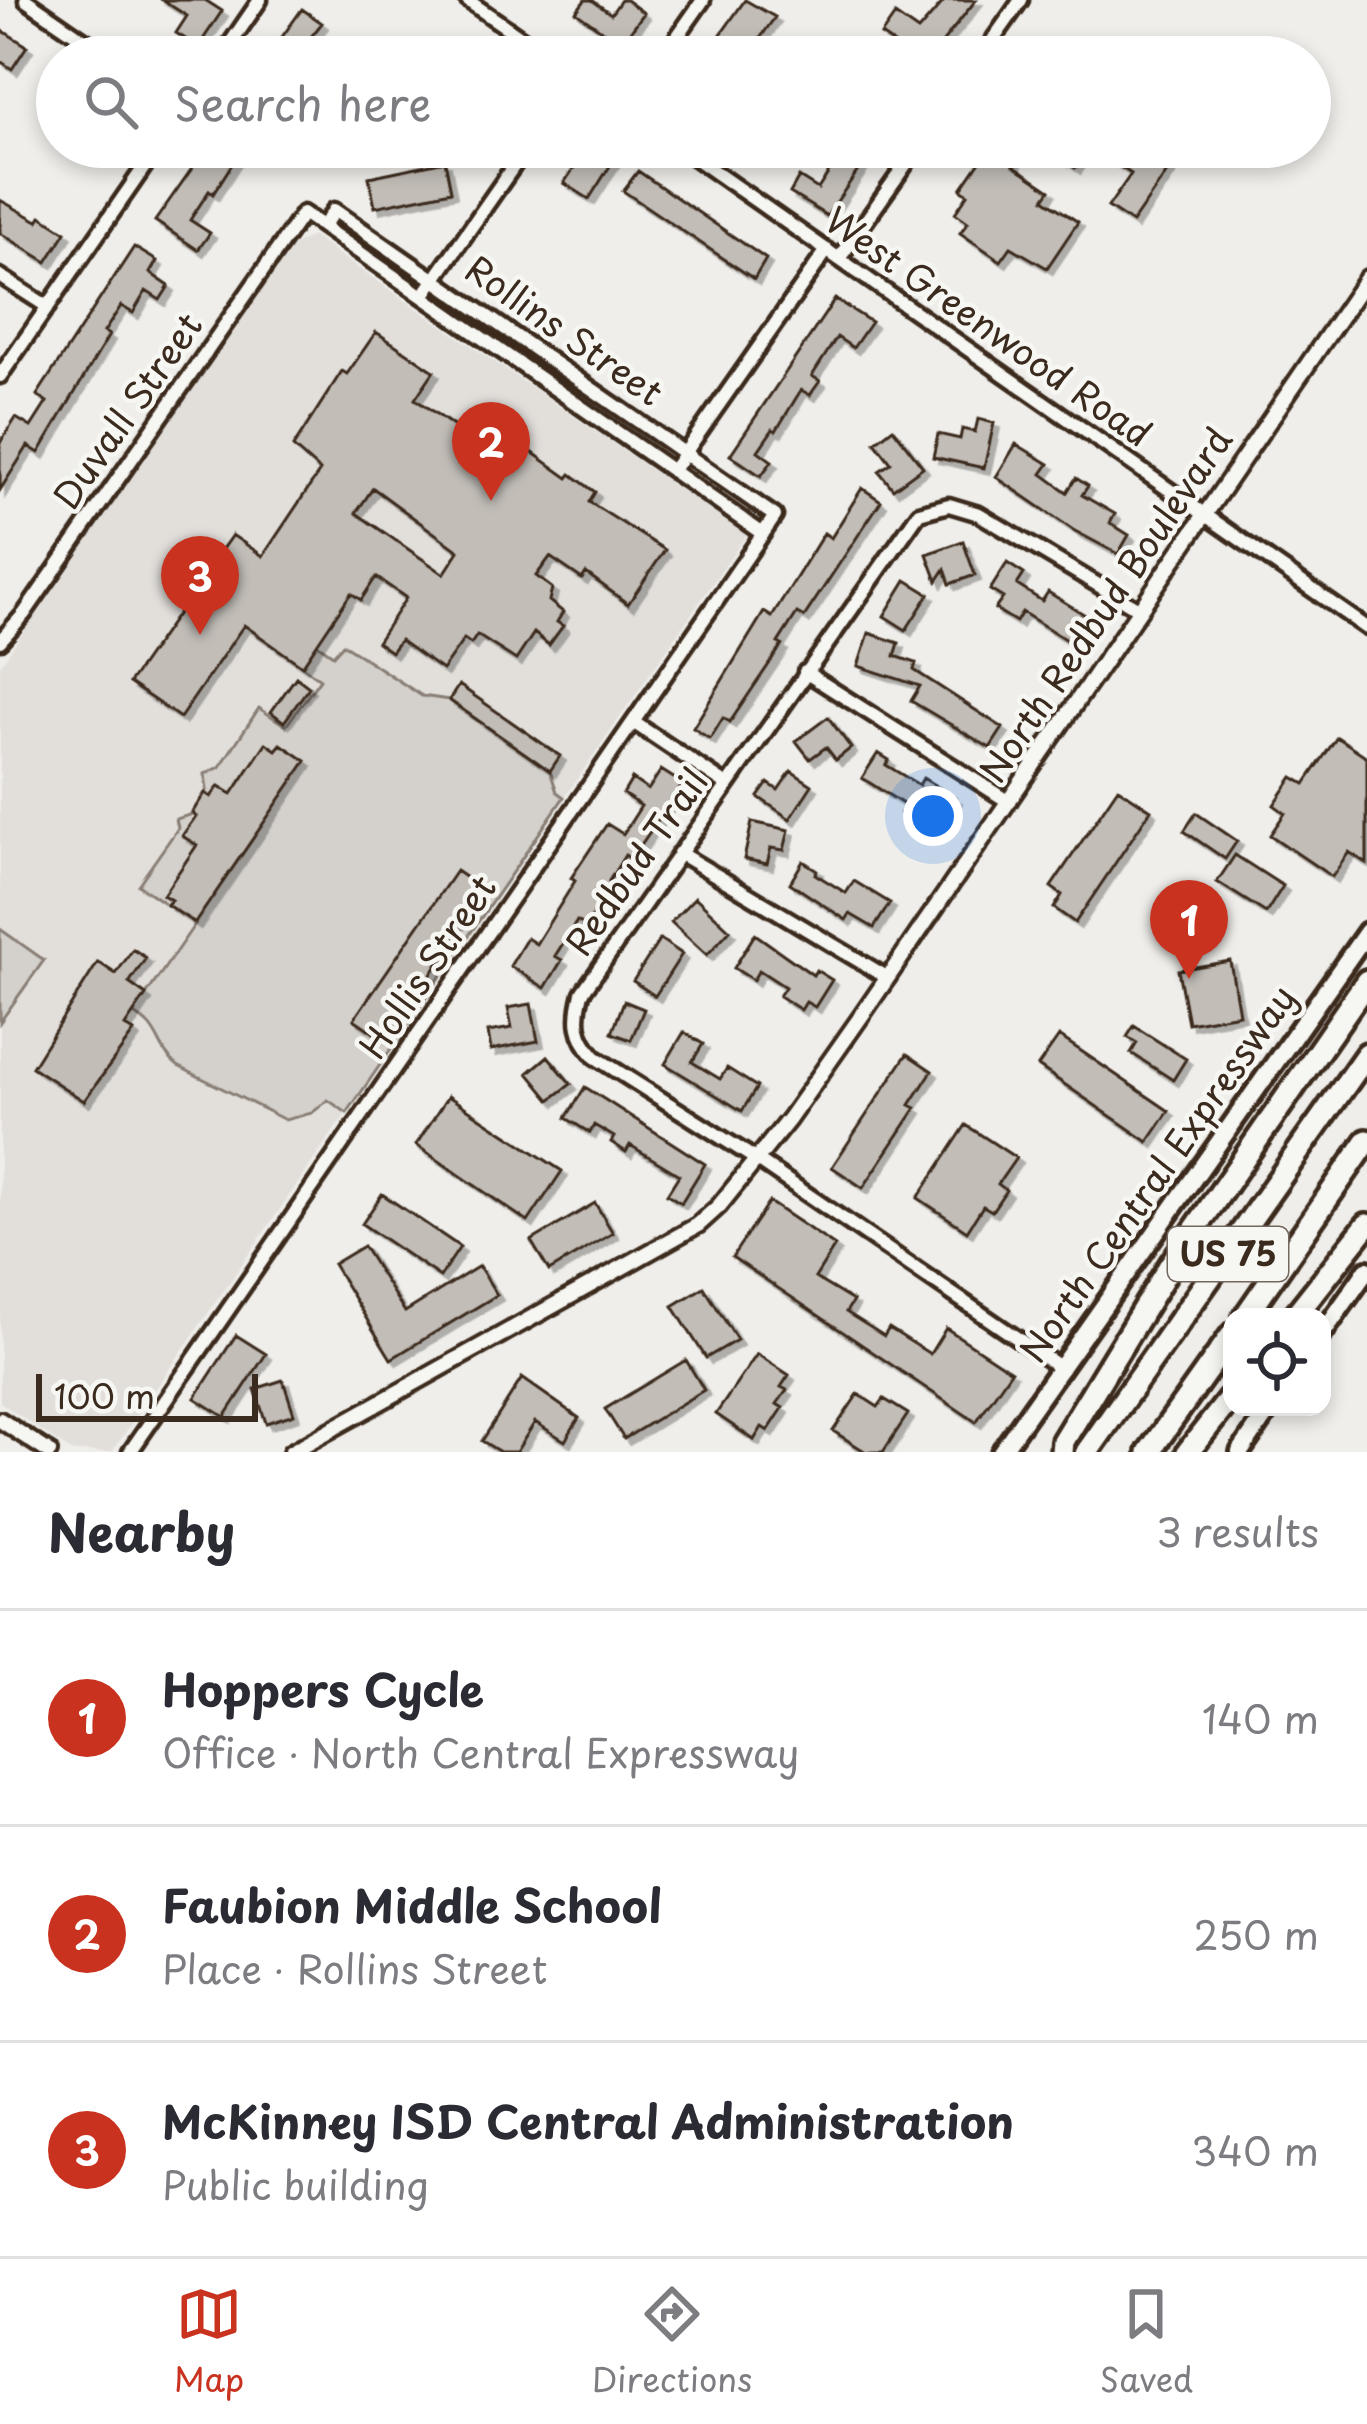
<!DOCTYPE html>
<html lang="en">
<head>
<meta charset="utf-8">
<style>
	:root { --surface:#fff; --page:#f7f7f7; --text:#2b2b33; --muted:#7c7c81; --line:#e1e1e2; --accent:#c8321e }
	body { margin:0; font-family:"Playpen Sans",sans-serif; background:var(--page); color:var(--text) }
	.controls { position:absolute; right:36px; bottom:36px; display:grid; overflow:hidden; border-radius:24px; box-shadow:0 6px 18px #0003 }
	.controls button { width:108px; height:108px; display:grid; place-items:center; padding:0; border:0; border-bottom:3px solid var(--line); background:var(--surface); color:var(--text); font:60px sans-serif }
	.scale { position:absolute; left:36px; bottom:30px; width:222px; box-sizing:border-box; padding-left:12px; border:6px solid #3b2a1e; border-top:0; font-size:33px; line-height:42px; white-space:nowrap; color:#3b2a1e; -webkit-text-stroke:9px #f6f6f2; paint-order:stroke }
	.you { position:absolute; left:933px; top:816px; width:42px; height:42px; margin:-30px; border:9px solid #fff; border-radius:50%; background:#1a73e8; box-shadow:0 0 0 18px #1a73e833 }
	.badge { display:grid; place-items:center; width:78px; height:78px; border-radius:50%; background:var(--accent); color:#fff; font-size:39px; font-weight:700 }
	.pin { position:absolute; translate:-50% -99px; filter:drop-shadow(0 3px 6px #0008) }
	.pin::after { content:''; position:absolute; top:63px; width:42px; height:36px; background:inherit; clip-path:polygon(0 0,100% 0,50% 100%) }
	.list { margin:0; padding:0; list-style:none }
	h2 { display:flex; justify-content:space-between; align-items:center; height:156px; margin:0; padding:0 48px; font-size:51px }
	h2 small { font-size:39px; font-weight:400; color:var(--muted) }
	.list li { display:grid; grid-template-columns:78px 1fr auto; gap:36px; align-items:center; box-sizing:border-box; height:216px; padding:0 48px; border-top:3px solid var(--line) }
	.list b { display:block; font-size:45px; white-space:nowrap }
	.list p { margin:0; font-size:39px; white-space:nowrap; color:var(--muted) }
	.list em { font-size:39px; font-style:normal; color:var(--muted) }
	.icon { flex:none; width:66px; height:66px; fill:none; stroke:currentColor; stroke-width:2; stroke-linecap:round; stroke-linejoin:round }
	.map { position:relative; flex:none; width:1367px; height:1452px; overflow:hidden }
	.search { position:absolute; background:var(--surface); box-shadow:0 6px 18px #0003; left:36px; right:36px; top:36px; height:132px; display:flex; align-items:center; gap:30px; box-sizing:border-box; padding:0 42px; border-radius:66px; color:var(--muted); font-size:45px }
	.sheet { height:804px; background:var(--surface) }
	nav { display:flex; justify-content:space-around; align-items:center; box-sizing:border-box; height:168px; border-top:3px solid var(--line); background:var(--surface); font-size:33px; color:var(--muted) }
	nav a { display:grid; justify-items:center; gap:6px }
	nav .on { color:var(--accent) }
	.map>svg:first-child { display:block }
	.built { fill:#e2dfdb }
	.green { fill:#d4d1cc; stroke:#887e75; stroke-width:3 }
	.building { fill:#c2bdb7; stroke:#3b2a1e; stroke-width:3; fill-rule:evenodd; filter:url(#shadow) }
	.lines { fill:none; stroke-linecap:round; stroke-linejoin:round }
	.minor-casing { stroke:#3b2a1e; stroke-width:21 }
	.tertiary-casing { stroke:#3b2a1e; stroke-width:22 }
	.secondary-casing { stroke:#3b2a1e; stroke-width:26 }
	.motorway-casing { stroke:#3b2a1e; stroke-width:30 }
	.minor { stroke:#f6f6f2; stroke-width:12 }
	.tertiary { stroke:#f6f6f2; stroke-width:14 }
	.secondary { stroke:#f6f6f2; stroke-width:16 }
	.motorway { stroke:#f6f6f2; stroke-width:21 }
	.labels { text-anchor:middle; stroke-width:9; stroke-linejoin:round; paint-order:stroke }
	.shield { fill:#f6f6f2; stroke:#73675e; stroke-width:3 }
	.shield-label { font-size:33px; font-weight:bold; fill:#3b2a1e }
	.street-label { font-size:36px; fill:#3b2a1e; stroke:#f6f6f2 }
</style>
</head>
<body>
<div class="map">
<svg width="1367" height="1452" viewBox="0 0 1367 1452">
	<defs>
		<filter id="shadow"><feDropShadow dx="5.5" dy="5.5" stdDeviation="0" flood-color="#0004"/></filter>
	</defs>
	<rect width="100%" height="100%" fill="#efeeea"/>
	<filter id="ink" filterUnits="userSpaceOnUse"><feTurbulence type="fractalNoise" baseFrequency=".00833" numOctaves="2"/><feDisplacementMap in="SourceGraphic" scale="24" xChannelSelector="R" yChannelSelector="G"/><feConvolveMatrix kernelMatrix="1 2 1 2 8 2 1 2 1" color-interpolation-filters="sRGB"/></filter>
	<g filter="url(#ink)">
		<!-- built -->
		<path class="built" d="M 312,236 L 746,535 L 112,1452 L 72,1452 L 0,1402 L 0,665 L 292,246 Z"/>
		<!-- green -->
		<path class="green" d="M 317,644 L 333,655 L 343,644 L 422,696 L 449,700 L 550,771 L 557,792 L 564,797 L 347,1113 L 328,1100 L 312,1113 L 285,1120 L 178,1066 C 156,1050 161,1026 133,1014 L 195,924 L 138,885 L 178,828 L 176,819 L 190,815 L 207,790 L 205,774 L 220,767 L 259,708 L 286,726 L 320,679 L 302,666 Z
			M 0,929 L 44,960 L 0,1022 Z"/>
		<!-- building -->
		<path class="building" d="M 162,0 L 205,0 L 222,11 L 198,47 L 176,33 L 187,16 Z
			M 585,0 L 592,0 L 611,14 L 621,0 L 626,0 L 644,13 L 621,44 L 576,12 Z
			M 745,0 L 775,17 L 747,57 L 705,57 Z
			M 945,0 L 976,0 L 931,57 L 913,57 L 881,35 L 895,15 L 918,31 Z
			M 302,9 L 322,23 L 295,57 L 277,44 Z
			M 0,29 L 27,46 L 12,69 L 0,61 Z
			M 207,147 L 230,147 L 239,153 L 213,194 L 209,191 L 190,220 L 210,233 L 198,250 L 155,221 Z
			M 574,147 L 604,147 L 617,155 L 589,199 L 564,183 L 574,168 L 565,162 Z
			M 845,147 L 874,147 L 827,216 L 790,193 L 799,177 L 818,189 Z
			M 990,147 L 1016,161 L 1013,165 L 1050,190 L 1044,199 L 1078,222 L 1047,268 L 1011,247 L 1001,261 L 960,233 L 968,222 L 955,213 L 968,194 L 961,189 Z
			M 1044,147 L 1089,147 L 1075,168 Z
			M 1091,147 L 1162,147 L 1177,158 L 1132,223 L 1108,207 L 1131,174 Z
			M 445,161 L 451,191 L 375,207 L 369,177 Z
			M 638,171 L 766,259 L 754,279 L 623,191 Z
			M 0,200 L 38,221 L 41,216 L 66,232 L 47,262 L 0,233 Z
			M 134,247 L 157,261 L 150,273 L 169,286 L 160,300 L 146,291 L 133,313 L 121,306 L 104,332 L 109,335 L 39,453 L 28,446 L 0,490 L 0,443 L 16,418 L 31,427 L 47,402 L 37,395 Z
			M 835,299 L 871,322 L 853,348 L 837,337 L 812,376 L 820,381 L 810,395 L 801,390 L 776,431 L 773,429 L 758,451 L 772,461 L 761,476 L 730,455 Z
			M 376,332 L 434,371 L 415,399 L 492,453 L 497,444 L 503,448 L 514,434 L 524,441 L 522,445 L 568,478 L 571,474 L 595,492 L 589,502 L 665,550 L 628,604 L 586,573 L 582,579 L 550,557 L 536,576 L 552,588 L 549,601 L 563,612 L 557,622 L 563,626 L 549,645 L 534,633 L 516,660 L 477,635 L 471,644 L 464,639 L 442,670 L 400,640 L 391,652 L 377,642 L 406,598 L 376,577 L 361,600 L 351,593 L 302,666 L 244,625 L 180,718 L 129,683 L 180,610 L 188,586 L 184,584 L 199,562 L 212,563 L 232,535 L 263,556 L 320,471 L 293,447 L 342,371 L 347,374 ZM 373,488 L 459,551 L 444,574 L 356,513 Z
			M 978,419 L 994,423 L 984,468 L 933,457 L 938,434 L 960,439 L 962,429 L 975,432 Z
			M 893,428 L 923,467 L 893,489 L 879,471 L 891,463 L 875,442 Z
			M 1016,444 L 1049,464 L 1042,474 L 1067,492 L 1076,478 L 1088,486 L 1082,495 L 1115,514 L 1110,523 L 1129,535 L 1118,554 L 1073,530 L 996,477 Z
			M 862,488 L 881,501 L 804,617 L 797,613 L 778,643 L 782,645 L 730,722 L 723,718 L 710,739 L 693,728 L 764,612 L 772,617 L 824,533 L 831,538 Z
			M 963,541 L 975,575 L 950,584 L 945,569 L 937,581 L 927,554 Z
			M 1007,563 L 1024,574 L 1017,585 L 1042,601 L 1048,592 L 1090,618 L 1074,645 L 1022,612 L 1016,622 L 995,609 L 1003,598 L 990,590 Z
			M 906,580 L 929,594 L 906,630 L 884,616 Z
			M 869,633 L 899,643 L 895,656 L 916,663 L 914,670 L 1003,728 L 990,748 L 911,701 L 920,686 L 858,666 Z
			M 296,677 L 309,687 L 284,722 L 271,712 Z
			M 459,685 L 560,756 L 550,771 L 449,700 Z
			M 828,717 L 851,748 L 836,760 L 826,747 L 810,759 L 796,741 Z
			M 1337,737 L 1367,757 L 1367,864 L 1349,852 L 1332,877 L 1270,835 L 1285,813 L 1274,805 L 1293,777 L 1305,784 Z
			M 266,743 L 276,750 L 281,744 L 306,761 L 195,923 L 167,905 L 171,900 L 163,895 L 197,845 L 182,836 L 196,816 L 192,813 L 205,793 L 211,797 L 219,786 L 232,794 Z
			M 878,753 L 889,760 L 886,765 L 919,785 L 923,778 L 956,798 L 942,821 L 926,811 L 918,824 L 901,813 L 906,806 L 862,778 Z
			M 661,770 L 683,784 L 631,859 L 625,855 L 609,881 L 613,883 L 586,926 L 577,921 L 555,956 L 562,960 L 545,988 L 510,966 L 527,938 L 536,944 L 575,881 L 571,878 L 607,824 L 623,834 L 641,806 L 623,794 L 632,779 L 648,790 Z
			M 791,771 L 812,785 L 790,819 L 758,797 L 768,783 L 778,790 Z
			M 1118,788 L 1151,810 L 1075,923 L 1054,908 L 1062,895 L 1051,887 Z
			M 1196,813 L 1237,841 L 1225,859 L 1184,831 Z
			M 752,822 L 789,830 L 784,850 L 771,848 L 767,864 L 744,859 Z
			M 1235,855 L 1283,886 L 1266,913 L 1217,882 Z
			M 803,861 L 817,870 L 815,874 L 846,893 L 854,881 L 890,903 L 874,928 L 850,914 L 846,920 L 790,883 Z
			M 456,871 L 482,889 L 438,953 L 443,956 L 427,981 L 421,977 L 380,1037 L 354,1019 Z
			M 695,897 L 730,930 L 707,955 L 671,922 Z
			M 755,934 L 813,975 L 816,970 L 832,980 L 815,1007 L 806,1002 L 801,1010 L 779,996 L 785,987 L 759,970 L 753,980 L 734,968 Z
			M 660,939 L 682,954 L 655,996 L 633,981 Z
			M 133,949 L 146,958 L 129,983 L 146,995 L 125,1026 L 134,1032 L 84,1101 L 32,1067 L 98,962 L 116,974 Z
			M 1230,961 L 1239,1014 L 1188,1023 L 1178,970 Z
			M 624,1001 L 644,1009 L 631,1040 L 612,1033 Z
			M 531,1004 L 538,1041 L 491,1050 L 488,1032 L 512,1028 L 508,1008 Z
			M 1134,1026 L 1186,1059 L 1173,1080 L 1131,1053 L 1137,1043 L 1127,1037 Z
			M 684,1032 L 703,1044 L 692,1062 L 720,1079 L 727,1068 L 757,1087 L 742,1111 L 665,1064 Z
			M 1059,1036 L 1169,1111 L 1148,1142 L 1038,1066 Z
			M 907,1054 L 932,1071 L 910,1105 L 916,1108 L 863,1188 L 832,1167 Z
			M 548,1056 L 571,1084 L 550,1100 L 528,1073 Z
			M 585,1087 L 705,1164 L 681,1203 L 667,1194 L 679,1175 L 630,1145 L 626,1152 L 611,1142 L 614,1137 L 594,1125 L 590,1133 L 566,1118 Z
			M 448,1096 L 562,1171 L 528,1222 L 416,1145 Z
			M 966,1125 L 1016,1158 L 998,1184 L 1006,1190 L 992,1211 L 983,1206 L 967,1231 L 918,1198 Z
			M 382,1194 L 460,1247 L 440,1277 L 362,1224 Z
			M 769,1202 L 835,1246 L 815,1278 L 853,1301 L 846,1312 L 884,1336 L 889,1328 L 930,1354 L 946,1328 L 1011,1371 L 976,1422 L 732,1257 Z
			M 595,1203 L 613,1233 L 549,1271 L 531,1241 Z
			M 363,1246 L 405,1312 L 479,1266 L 497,1295 L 391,1359 L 333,1264 Z
			M 704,1287 L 737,1340 L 706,1358 L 673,1306 Z
			M 236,1335 L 266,1354 L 225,1417 L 195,1398 Z
			M 757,1354 L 789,1375 L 781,1387 L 787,1390 L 777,1404 L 783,1408 L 768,1431 L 762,1427 L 754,1440 L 716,1414 Z
			M 686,1360 L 704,1390 L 624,1439 L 605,1409 Z
			M 522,1378 L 579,1418 L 565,1441 L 535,1422 L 516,1452 L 500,1452 L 482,1441 Z
			M 283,1380 L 294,1414 L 266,1423 L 255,1389 Z
			M 858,1394 L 878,1407 L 884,1399 L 908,1414 L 883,1452 L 866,1452 L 833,1431 Z"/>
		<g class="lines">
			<defs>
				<path id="minor" d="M 26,0 L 109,57
					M 467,0 L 549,57
					M 221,57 L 260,0
					M 663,57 L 703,0
					M 981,57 L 1021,0
					M 679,147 L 1367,628
					M 839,259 L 918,147
					M 0,276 L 48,307
					M 423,296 L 527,147
					M 0,376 L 158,147
					M 673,470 L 827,250
					M 0,641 L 24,614 L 303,213 L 763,534
					M 805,672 L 1009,802
					M 633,722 L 727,785
					M 679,853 L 888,978
					M 1062,1369 L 754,1158 L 595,1057 C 576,1036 575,1020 582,993 L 919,513 L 949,505 L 979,514 L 1140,610
					M 130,1452 L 775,516 L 334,210 L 323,227"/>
				<path id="tertiary" d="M 0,1420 L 49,1452
					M 291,1452 L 698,1225 L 719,1206 L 789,1119 L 862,1015 L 1367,278"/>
				<path id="secondary" d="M 1322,1334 L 1367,1270
					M 1001,1452 L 1367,932
					M 1240,1452 L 1271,1407"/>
				<path id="motorway" d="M 1245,1317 L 1367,1141
					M 1294,1317 L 1367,1225
					M 1062,1452 L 1063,1441 L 1171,1264 L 1367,981
					M 1087,1452 L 1367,1054
					M 1149,1452 L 1232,1335
					M 1188,1452 L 1232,1396"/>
			</defs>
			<!-- minor casing -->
			<use href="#minor" class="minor-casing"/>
			<!-- tertiary casing -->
			<use href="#tertiary" class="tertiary-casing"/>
			<!-- secondary casing -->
			<use href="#secondary" class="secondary-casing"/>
			<!-- motorway casing -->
			<use href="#motorway" class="motorway-casing"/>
			<!-- minor -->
			<use href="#minor" class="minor"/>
			<!-- tertiary -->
			<use href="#tertiary" class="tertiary"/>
			<!-- secondary -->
			<use href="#secondary" class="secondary"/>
			<!-- motorway -->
			<use href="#motorway" class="motorway"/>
		</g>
	</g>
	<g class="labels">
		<!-- shield labels -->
		<rect class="shield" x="1168" y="1227" width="120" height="54" rx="9"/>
		<g class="shield-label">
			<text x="1228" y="1266">US 75</text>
		</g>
		<!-- street labels -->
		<g class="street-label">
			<text transform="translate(988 327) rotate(35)" y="13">West Greenwood Road</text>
			<text transform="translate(564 331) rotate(35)" y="13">Rollins Street</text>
			<text transform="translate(128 411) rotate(-55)" y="13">Duvall Street</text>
			<text transform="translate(1106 605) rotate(-56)" y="13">North Redbud Boulevard</text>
			<text transform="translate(637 862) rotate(-55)" y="13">Redbud Trail</text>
			<text transform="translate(428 967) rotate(-56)" y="13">Hollis Street</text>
			<text transform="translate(1158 1174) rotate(-55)" y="13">North Central Expressway</text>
		</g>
	</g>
</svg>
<div class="controls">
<button><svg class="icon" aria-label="locate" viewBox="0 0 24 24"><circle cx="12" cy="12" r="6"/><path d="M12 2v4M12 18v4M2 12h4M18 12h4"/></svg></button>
</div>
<div class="scale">100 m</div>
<div class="you"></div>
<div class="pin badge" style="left:1189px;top:979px">1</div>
<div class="pin badge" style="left:491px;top:501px">2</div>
<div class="pin badge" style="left:200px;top:635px">3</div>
<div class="search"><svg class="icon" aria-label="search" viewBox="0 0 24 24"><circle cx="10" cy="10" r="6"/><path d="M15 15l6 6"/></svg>Search here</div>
</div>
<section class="sheet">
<h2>Nearby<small>3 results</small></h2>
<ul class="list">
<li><span class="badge">1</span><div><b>Hoppers Cycle</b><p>Office · North Central Expressway</p></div><em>140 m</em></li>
<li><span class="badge">2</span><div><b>Faubion Middle School</b><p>Place · Rollins Street</p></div><em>250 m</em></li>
<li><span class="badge">3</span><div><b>McKinney ISD Central Administration</b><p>Public building</p></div><em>340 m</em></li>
</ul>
</section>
<nav>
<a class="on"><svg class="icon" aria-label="map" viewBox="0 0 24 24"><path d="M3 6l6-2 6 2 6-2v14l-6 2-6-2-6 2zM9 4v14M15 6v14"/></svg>Map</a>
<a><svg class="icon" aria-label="directions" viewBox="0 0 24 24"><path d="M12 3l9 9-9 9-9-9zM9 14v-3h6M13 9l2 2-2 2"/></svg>Directions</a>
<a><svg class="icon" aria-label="saved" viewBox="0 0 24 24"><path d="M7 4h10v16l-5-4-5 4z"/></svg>Saved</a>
</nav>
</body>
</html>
